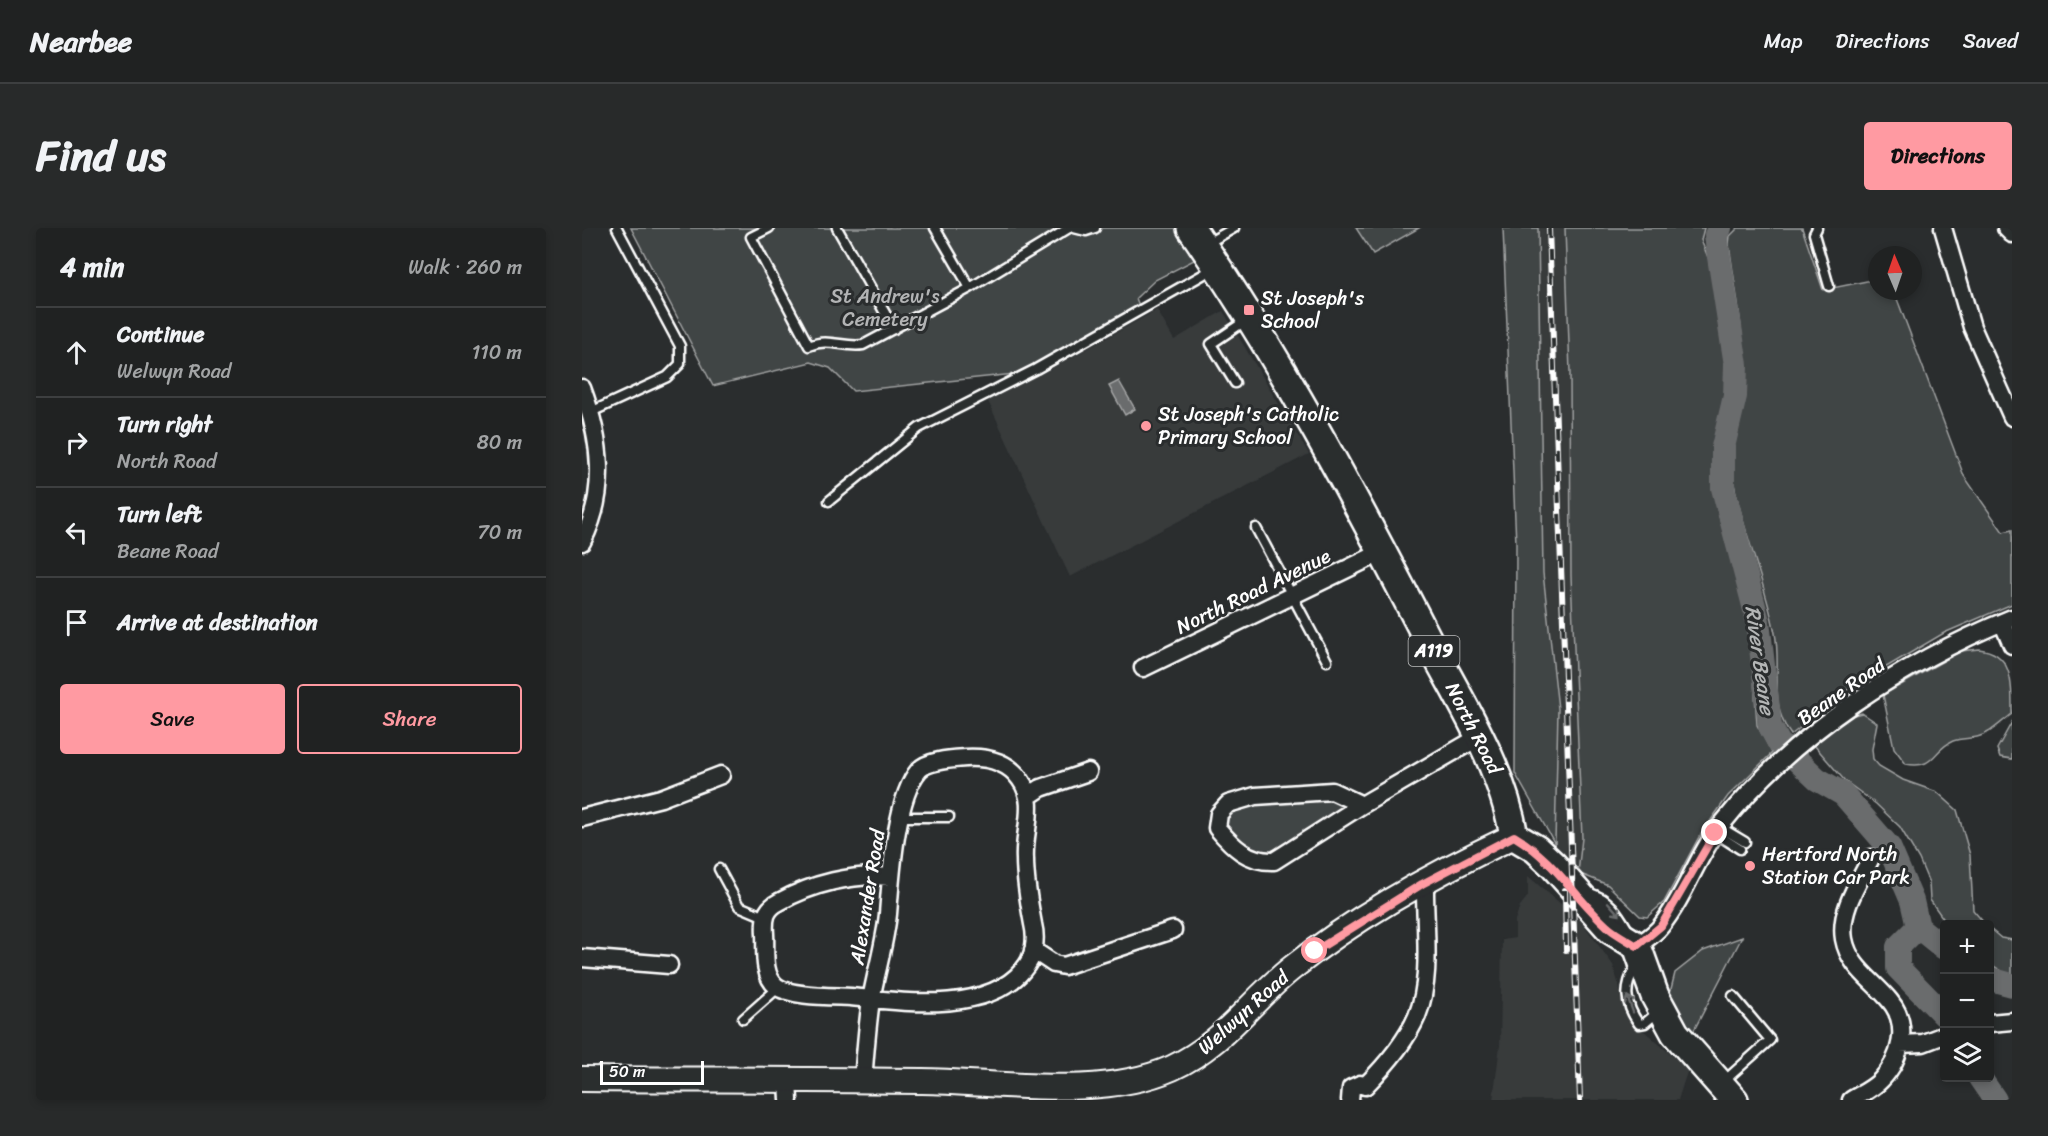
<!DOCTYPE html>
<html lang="en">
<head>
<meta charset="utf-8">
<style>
	:root { --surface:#202222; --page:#282a2a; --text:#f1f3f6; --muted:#a2a4a5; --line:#3d3f40; --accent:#ff9aa2 }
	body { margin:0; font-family:Sriracha,sans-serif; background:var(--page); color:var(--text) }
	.controls { position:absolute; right:18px; bottom:18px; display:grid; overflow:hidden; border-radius:6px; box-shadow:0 3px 9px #0003 }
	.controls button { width:54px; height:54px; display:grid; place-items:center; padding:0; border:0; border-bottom:2px solid var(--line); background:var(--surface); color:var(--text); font:30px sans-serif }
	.compass { position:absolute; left:1286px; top:18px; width:54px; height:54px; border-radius:50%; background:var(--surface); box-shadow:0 3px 9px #0003; rotate:358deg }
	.scale { position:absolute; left:18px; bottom:15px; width:104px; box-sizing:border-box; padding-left:6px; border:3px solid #fff; border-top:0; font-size:16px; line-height:21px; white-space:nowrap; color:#fff; -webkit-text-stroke:4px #2a2d2e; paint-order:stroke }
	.stop { position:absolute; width:18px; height:18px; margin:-14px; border:4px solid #ff9aa2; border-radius:50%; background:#fff }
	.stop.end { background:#ff9aa2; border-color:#fff; box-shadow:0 2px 6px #0008 }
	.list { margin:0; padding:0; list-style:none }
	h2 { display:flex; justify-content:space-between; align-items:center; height:78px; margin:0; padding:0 24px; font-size:26px }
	h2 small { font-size:20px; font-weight:400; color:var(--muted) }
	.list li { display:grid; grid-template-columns:39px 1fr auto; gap:18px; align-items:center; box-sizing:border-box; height:90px; padding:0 24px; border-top:2px solid var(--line) }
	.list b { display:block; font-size:22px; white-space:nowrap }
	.list p { margin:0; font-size:20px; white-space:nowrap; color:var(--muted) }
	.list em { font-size:20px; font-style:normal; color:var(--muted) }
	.actions { display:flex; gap:12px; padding:18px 24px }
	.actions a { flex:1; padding:14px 0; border:2px solid var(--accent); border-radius:6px; text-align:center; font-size:21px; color:var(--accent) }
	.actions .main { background:var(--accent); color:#111 }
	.icon { flex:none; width:33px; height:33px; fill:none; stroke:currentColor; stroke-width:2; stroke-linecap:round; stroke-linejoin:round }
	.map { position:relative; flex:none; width:1430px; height:872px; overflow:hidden; border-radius:6px }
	header { display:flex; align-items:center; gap:36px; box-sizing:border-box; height:84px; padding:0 30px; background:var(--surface); border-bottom:2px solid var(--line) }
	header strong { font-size:28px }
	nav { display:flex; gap:33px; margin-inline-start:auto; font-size:21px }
	.intro { display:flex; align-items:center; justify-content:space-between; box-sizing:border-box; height:144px; padding:0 36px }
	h1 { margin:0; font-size:42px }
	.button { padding:15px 27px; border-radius:6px; background:var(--accent); color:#111; font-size:21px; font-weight:700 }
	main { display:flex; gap:36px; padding:0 36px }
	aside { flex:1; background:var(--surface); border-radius:6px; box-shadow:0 3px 9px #0003 }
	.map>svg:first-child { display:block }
	.built { fill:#373a3b }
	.green { fill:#414445; stroke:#a0a2a2; stroke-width:1.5 }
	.water { fill:#6a6c6d; stroke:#a6a7a7; stroke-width:1.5 }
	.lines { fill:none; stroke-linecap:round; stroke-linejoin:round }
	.river { stroke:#6a6c6d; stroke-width:24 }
	.service-casing { stroke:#fff; stroke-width:13 }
	.minor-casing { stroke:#fff; stroke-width:21 }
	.secondary-casing { stroke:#fff; stroke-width:28 }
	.primary-casing { stroke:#fff; stroke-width:32 }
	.service { stroke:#2a2d2e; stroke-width:8 }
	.minor { stroke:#2a2d2e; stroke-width:16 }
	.secondary { stroke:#2a2d2e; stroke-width:24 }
	.primary { stroke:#2a2d2e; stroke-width:27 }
	.rail-casing { stroke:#fff; stroke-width:6 }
	.rail { stroke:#2a2d2e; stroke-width:4; stroke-dasharray:11; stroke-linecap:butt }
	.oneway { stroke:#6a6c6d }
	.route { stroke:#ff9aa2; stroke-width:8 }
	.poi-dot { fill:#ff9aa2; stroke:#2a2d2e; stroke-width:2 }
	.labels { text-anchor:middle; stroke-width:6; stroke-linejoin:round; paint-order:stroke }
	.shield { fill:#2a2d2e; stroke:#bfc0c0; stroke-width:1.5 }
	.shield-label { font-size:18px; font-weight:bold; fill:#fff }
	.park-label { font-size:20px; fill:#b3b4b5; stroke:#2a2d2e }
	.poi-label { font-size:20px; fill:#fff; stroke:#2a2d2e; text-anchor:start }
	.street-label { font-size:20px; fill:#fff; stroke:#2a2d2e }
	.water-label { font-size:21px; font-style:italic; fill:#b4b6b6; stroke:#2a2d2e }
</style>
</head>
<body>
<header>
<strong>Nearbee</strong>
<nav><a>Map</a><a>Directions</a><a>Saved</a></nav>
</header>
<div class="intro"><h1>Find us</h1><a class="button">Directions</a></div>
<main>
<aside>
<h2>4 min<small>Walk · 260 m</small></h2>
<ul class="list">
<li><svg class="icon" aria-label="ahead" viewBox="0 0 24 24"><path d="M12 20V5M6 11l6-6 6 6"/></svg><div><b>Continue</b><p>Welwyn Road</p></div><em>110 m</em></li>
<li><svg class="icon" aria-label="right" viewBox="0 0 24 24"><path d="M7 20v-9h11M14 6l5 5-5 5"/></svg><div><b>Turn right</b><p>North Road</p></div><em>80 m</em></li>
<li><svg class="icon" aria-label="left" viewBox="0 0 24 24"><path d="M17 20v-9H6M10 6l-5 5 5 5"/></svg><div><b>Turn left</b><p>Beane Road</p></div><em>70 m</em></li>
<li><svg class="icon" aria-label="arrive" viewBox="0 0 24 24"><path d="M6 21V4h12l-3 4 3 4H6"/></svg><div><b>Arrive at destination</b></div></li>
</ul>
<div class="actions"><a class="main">Save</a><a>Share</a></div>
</aside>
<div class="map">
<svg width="1430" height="872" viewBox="0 0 1430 872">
	<rect width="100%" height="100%" fill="#2a2d2e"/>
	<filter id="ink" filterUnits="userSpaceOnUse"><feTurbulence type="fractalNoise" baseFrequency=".0167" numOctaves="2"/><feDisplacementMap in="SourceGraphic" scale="12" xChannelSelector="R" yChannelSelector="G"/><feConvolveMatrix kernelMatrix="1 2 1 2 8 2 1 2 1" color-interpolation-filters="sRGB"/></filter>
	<g filter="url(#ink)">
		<!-- built -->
		<path class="built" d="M 921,0 L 1033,0 L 1032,663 L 1026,657 L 996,645 L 973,616 L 933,545 L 934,316 Z
			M 575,82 L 592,112 L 641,83 L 727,226 L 488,349 L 405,171 L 463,144 Z
			M 946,648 L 999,693 L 1031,737 L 1046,789 L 1106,841 L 1096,872 L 911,872 L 918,817 L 920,712 L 933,710 L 933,692 L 938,678 L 946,668 Z"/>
		<!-- green -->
		<path class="green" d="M 49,0 L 596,0 L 614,31 L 573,52 L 554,70 L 557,78 L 442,145 L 271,163 L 248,140 L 229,134 L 131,158 Z
			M 774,0 L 837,0 L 791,26 Z
			M 921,0 L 956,0 L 961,345 L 976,481 L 973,616 L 933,545 L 934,316 Z
			M 983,0 L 1122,0 L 1119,12 L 1131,42 L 1143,102 L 1146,144 L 1145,162 L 1132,219 L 1133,265 L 1161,355 L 1170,423 L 1175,497 L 1190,525 L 1146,568 L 1117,609 L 1082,674 L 1065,689 L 1058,688 L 1026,657 L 996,645 L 1000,610 L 989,348 L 988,145 Z
			M 1156,0 L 1220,0 L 1241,62 L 1295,51 L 1295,63 L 1312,63 L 1382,248 L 1421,304 L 1430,302 L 1430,376 L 1362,405 L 1265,462 L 1209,507 C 1186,476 1200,440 1193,405 C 1181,344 1153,286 1147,223 C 1145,201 1160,179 1161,156 C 1164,109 1153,62 1147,16 L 1148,8 Z
			M 1397,421 C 1430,425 1430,452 1430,486 C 1419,494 1408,506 1395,509 C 1387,511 1379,510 1371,513 C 1351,521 1353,542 1324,536 L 1312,520 L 1301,467 L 1379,423 Z
			M 1280,485 L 1295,495 L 1290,521 L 1291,531 L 1297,538 L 1321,552 L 1355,564 L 1375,582 L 1388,627 L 1391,682 L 1403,696 L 1365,696 L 1348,672 L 1347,655 L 1337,631 L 1318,599 L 1294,576 L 1263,553 L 1232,517 L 1268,488 Z
			M 1430,494 L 1430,531 L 1418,529 L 1415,521 Z
			M 753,570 L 762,579 C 746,589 691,633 673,624 C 663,619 653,609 644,602 L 642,589 L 652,579 L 670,574 Z
			M 1408,701 L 1419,710 L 1430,712 L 1430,749 L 1408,736 Z
			M 1160,709 L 1109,808 L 1087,769 L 1093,745 L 1121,723 Z"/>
		<!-- water -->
		<path class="water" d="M 537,153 L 553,181 L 543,187 L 527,158 Z"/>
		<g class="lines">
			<!-- river -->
			<path class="river" d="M 1138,0 L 1134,7 L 1135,16 L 1154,137 L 1153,168 L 1141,219 L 1141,260 L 1176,393 L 1188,498 L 1197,515 L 1235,551 L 1261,566 L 1307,619 L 1330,673 L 1336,699
				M 1336,699 L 1316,719 L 1316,740 L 1362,787
				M 1336,699 L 1362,720
				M 1408,751 L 1430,757
				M 1398,850 L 1413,872"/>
			<defs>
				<path id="service" d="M 187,0 L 169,9 L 227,118 C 246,109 261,120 281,117 L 388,60 L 353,0
					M 255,0 L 312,101
					M 492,0 L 504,3 L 513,0
					M 1235,0 L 1232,6 L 1247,58
					M 624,16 L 652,0
					M 388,60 L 487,0
					M 653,155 L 629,116 L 666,91
					M 9,184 L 85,149 L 98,136 L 98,118 L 35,0
					M 247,273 L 337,200 L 454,141 L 631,41
					M 674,300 L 745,433
					M 319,589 L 367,589
					M 1138,599 L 1163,614
					M 1133,605 L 1158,621
					M 137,641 L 157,678 L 183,689
					M 1007,665 C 1027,670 1036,685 1046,702
					M 1054,737 C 1042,759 1042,775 1057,796 L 1063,795 L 1077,783
					M 161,791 L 196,760
					M 1140,855 L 1188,812 L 1151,768"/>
				<path id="minor" d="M 1361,0 L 1390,99 L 1430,189
					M 1424,0 L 1430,6
					M 0,160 C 19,211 26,264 0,314
					M 1420,394 L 1430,417
					M 561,440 L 800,324
					M 447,568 L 459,560 L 506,544
					M 780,577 L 750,563 L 673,568 L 646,576 L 637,586 L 635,600 C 651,619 666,634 692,633 L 780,577 L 897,509
					M 0,590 L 79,570 L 139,547
					M 1055,718 C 1063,712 1073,706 1079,698 C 1104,667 1115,627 1140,596 C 1213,504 1322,434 1430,390
					M 451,722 L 472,736 L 482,738 L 591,702
					M 0,730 L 87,737
					M 1408,795 L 1430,793
					M 1318,816 L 1341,815 L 1362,807
					M 206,854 L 207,872
					M 281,854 C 283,827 285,799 289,772 C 294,744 303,715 306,686 C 309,650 313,570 337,542 C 346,532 371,531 384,530 C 404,529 425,533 438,551 C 456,575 441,603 443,631 C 443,652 447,675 451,696 C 455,712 452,730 441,742 C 405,786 320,774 269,769 C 250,768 208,769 194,758 C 180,746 184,722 183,706 C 182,691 183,681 197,674 C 229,656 272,645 308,649
					M 783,858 C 803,838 824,814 835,788 C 850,751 843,702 843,663 L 841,656
					M 768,872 L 769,860 L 778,856 L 783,858
					M 1269,872 C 1279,866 1291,861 1299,852 C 1319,831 1328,797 1308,773 C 1291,752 1267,739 1262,711 C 1257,683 1277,654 1289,630"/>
				<path id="secondary" d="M 0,851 C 113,852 226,851 340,853 C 419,854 517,872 590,840 C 641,817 668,773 710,740 C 776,687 855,644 932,608"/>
				<path id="primary" d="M 609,0 C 698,129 773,270 845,410 C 878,473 920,537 932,608 L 954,621 L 971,637 L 1029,702 L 1055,718 L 1073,768 L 1093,805 L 1152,872"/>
			</defs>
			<!-- service casing -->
			<use href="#service" class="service-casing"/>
			<!-- minor casing -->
			<use href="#minor" class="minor-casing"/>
			<!-- secondary casing -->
			<use href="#secondary" class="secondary-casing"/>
			<!-- primary casing -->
			<use href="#primary" class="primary-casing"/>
			<!-- service -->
			<use href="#service" class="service"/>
			<!-- minor -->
			<use href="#minor" class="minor"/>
			<!-- secondary -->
			<use href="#secondary" class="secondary"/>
			<!-- primary -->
			<use href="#primary" class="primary"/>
			<defs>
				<path id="rail" d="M 967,0 L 998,872
					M 983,662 L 984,722"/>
			</defs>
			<!-- rail casing -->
			<use href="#rail" class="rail-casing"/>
			<!-- rail -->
			<use href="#rail" class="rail"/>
		</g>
		<!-- one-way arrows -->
		<defs><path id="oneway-shaft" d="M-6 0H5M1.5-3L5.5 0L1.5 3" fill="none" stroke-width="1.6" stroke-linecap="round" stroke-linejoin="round" transform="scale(1.5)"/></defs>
		<g class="oneway">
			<use href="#oneway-shaft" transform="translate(1032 681) rotate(48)"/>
			<use href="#oneway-shaft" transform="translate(1048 776) rotate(-110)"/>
		</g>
	</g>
	<g class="lines" filter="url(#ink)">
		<!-- route -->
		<path class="route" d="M 733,723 L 840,656 L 932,608 C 974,633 992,669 1027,700 C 1035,707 1046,712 1055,718 L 1079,698 L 1133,605"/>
	</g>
	<!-- markers -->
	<g class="poi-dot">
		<rect x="661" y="76" width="12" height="12" rx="3"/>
		<circle cx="564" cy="198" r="6"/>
		<circle cx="1168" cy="638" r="6"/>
	</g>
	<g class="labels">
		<!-- shield labels -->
		<rect class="shield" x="826.5" y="408" width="51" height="30" rx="4.5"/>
		<g class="shield-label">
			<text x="852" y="429">A119</text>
		</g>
		<!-- park labels -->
		<g class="park-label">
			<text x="303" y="75">St Andrew's<tspan x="303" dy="23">Cemetery</tspan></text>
		</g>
		<!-- poi labels -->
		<g class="poi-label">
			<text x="679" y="77">St Joseph's<tspan x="679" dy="23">School</tspan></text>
			<text x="576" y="193">St Joseph's Catholic<tspan x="576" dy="23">Primary School</tspan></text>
			<text x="1180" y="633">Hertford North<tspan x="1180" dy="23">Station Car Park</tspan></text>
		</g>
		<!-- street labels -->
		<g class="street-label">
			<text transform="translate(671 363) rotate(-26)" y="7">North Road Avenue</text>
			<text transform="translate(1259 463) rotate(-35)" y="7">Beane Road</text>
			<text transform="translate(892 500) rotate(63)" y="7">North Road</text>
			<text transform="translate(285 669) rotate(-81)" y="7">Alexander Road</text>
			<text transform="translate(661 784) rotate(-42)" y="7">Welwyn Road</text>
		</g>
		<!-- water labels -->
		<g class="water-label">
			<text transform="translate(1178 432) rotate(82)" y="7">River Beane</text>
		</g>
	</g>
</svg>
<div class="controls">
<button>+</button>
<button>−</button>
<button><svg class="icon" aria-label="layers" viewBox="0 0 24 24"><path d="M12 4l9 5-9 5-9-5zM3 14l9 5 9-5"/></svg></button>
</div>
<svg class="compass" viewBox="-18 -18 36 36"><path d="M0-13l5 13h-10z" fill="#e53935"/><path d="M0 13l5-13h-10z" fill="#a2a4a5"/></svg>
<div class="scale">50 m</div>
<div class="stop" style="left:733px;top:723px"></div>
<div class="stop end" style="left:1133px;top:605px"></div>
</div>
</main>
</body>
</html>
